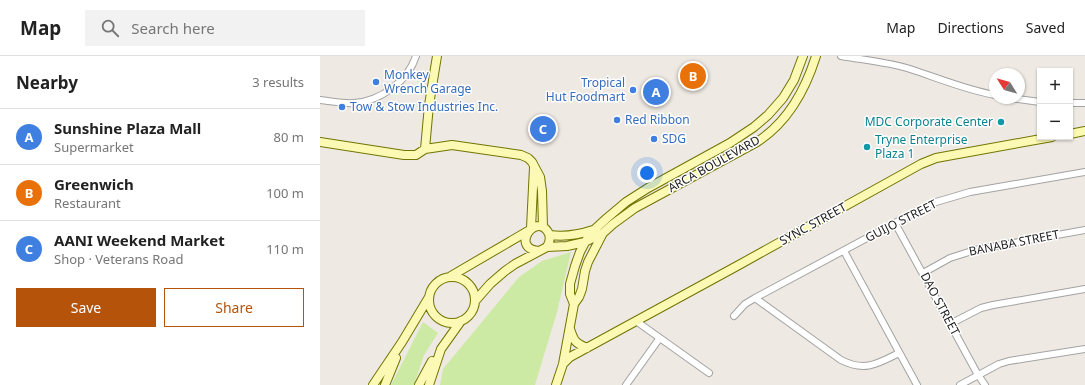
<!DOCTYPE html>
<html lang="en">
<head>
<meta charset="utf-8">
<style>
	:root { --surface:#fff; --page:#f2f2f2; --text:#222; --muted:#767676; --line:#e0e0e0; --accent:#b45309 }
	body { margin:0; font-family:"Noto Sans",sans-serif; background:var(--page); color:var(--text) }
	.controls { position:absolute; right:12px; top:12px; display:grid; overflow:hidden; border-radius:0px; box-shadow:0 1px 3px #0004 }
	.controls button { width:36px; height:36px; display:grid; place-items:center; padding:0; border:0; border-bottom:1px solid var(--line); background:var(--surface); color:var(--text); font:20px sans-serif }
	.compass { position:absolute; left:669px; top:12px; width:36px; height:36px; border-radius:50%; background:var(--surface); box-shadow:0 1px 3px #0004; rotate:307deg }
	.you { position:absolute; left:327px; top:117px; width:14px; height:14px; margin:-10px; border:3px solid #fff; border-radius:50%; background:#1a73e8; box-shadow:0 0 0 6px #1a73e833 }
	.badge { display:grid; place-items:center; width:26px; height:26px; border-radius:50%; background:var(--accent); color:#fff; font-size:13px; font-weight:700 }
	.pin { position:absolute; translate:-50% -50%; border:2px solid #fff; box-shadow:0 1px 4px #0006 }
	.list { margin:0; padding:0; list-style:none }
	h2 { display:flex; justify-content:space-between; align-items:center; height:52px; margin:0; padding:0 16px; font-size:17px }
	h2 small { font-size:13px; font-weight:400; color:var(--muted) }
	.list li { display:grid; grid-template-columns:26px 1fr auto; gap:12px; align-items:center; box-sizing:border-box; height:56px; padding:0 16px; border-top:1px solid var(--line) }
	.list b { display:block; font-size:15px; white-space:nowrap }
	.list p { margin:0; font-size:13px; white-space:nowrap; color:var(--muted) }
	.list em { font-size:13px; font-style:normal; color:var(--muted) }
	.actions { display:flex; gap:8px; padding:12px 16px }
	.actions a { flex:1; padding:9px 0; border:1px solid var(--accent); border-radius:0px; text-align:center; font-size:14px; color:var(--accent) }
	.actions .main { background:var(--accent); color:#fff }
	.icon { flex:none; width:22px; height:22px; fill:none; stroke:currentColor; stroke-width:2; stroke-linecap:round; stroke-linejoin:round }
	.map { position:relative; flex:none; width:765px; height:329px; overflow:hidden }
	header { display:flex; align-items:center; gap:24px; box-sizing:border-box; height:56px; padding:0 20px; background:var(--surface); border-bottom:1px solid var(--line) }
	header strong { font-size:19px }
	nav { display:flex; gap:22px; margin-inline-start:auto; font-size:14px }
	.search { width:280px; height:36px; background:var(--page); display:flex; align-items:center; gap:10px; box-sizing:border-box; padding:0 14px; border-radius:0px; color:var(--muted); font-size:15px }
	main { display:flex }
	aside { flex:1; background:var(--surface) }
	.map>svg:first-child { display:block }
	.grass { fill:#cdeaa5 }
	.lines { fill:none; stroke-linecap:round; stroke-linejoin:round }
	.street-casing { stroke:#a3a3a3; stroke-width:8 }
	.secondary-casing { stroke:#717502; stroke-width:10 }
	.street { stroke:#fff; stroke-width:6 }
	.secondary { stroke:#fbf9b3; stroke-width:8 }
	.shop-dot { fill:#3f7fe0; stroke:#fff; stroke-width:1.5 }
	.culture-dot { fill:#0f9aa8; stroke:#fff; stroke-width:1.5 }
	.labels { text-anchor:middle; stroke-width:3; stroke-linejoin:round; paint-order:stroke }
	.shop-label { font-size:12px; fill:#366cbe; stroke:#fff; text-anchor:start }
	.culture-label { font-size:12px; fill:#0d838f; stroke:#fff; text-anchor:end }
	.street-label { font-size:12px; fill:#1c1c1c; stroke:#fff }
</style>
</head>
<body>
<header>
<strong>Map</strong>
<div class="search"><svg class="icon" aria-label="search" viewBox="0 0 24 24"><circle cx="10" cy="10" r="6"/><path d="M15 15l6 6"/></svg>Search here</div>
<nav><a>Map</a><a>Directions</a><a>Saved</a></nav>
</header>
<main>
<aside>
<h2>Nearby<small>3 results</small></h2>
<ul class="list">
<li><span class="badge" style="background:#3f7fe0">A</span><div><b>Sunshine Plaza Mall</b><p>Supermarket</p></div><em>80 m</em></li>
<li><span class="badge" style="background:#e8710a">B</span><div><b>Greenwich</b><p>Restaurant</p></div><em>100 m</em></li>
<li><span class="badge" style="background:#3f7fe0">C</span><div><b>AANI Weekend Market</b><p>Shop · Veterans Road</p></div><em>110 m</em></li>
</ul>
<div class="actions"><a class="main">Save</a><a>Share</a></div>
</aside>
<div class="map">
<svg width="765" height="329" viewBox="0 0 765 329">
	<rect width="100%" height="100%" fill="#eee9e2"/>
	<!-- grass -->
	<path class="grass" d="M 251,196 L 237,256 L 215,329 L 120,329 L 123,313 L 199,221 L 222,205 Z
		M 103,266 L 118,277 L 104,299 L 94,329 L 71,329 Z"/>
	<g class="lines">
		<defs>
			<path id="street" d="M 521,0 C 544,4 568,6 590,13 C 618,22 646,34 675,39
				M 690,42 L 720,46
				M 0,44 C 11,45 23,48 34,47 C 61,45 88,25 96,0
				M 750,47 L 765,47
				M 575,167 L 658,319 L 665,329
				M 524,195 L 597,329
				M 603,217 L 630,202 L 655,194 L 765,174
				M 435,242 L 521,304 C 545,316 557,308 579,297
				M 414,260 L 425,248 L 435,242 L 601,153 L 616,146 L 650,136 L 765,116
				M 316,265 L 389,317
				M 630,268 L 661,252 L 673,249 L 765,233
				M 306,329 L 339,283
				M 640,329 L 679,308 L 689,305 L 765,293"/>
			<path id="secondary" d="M 750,78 L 765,75
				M 0,86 L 84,99 L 96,99 L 105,93 L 132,89 L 201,99 L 208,102 L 212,106 L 220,121 L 222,135 L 223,171
				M 105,93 L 109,49 L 117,0
				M 211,172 L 214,111
				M 230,179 C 245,181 258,179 273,174
				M 227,191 L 247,190 L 265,186 L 283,177 L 293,168 L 315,152 L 437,86 C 468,66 485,35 496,0
				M 131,220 L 208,175
				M109 244a23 23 0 1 1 46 0a23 23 0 1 1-46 0Z
				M 156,244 L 170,228 L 185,215 L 195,208 L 227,191 C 230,186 231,181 228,176 C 215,156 190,193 219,195
				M 254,248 L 259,241 L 262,233 L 265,215 L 268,206 L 283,177
				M 250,273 C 254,285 255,287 267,292
				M 243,308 L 250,301 L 417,210 L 601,108 L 616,102 L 732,81
				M 53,329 L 82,286 L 109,241
				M 65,329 L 76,302
				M 99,329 L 112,305
				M 109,329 L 121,293 L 141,265
				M 236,329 L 243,308 L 254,248 L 250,238 L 250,228 L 255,210 L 260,196 L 269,179 L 274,174 L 287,162 L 306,146 L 328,132 L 410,87 L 434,71 L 448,59 L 463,42 L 474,24 L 483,0"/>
		</defs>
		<!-- street casing -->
		<use href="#street" class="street-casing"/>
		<!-- secondary casing -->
		<use href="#secondary" class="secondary-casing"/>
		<!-- street -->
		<use href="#street" class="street"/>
		<!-- secondary -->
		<use href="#secondary" class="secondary"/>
	</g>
	<!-- markers -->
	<g class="shop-dot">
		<circle cx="56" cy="26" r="4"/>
		<circle cx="313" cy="34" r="4"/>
		<circle cx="22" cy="51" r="4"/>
		<circle cx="297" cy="64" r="4"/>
		<circle cx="334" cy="83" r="4"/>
	</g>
	<g class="culture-dot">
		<circle cx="681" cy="66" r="4"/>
		<circle cx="547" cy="91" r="4"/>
	</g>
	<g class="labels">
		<!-- shop labels -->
		<g class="shop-label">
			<text x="64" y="23">Monkey<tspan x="64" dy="14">Wrench Garage</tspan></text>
			<text x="305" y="31" text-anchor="end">Tropical<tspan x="305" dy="14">Hut Foodmart</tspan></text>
			<text x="30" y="55">Tow &amp; Stow Industries Inc.</text>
			<text x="305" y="68">Red Ribbon</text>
			<text x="342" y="87">SDG</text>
		</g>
		<!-- culture labels -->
		<g class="culture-label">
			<text x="673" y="70">MDC Corporate Center</text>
			<text x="555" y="88" text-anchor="start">Tryne Enterprise<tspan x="555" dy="14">Plaza 1</tspan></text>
		</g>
		<!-- street labels -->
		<g class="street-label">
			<text transform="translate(394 108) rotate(-29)" y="4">ARCA BOULEVARD</text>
			<text transform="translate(581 165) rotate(-27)" y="4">GUIJO STREET</text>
			<text transform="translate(493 168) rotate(-29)" y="4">SYNC STREET</text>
			<text transform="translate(694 187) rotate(-11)" y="4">BANABA STREET</text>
			<text transform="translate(620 248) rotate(62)" y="4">DAO STREET</text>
		</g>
	</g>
</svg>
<div class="controls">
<button>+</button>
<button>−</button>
</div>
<svg class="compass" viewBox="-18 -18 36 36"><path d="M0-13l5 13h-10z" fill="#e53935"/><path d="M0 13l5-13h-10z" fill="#767676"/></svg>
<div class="you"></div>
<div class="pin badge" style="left:336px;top:36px;background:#3f7fe0">A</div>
<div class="pin badge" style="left:373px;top:20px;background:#e8710a">B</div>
<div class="pin badge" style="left:223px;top:73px;background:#3f7fe0">C</div>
</div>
</main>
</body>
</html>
